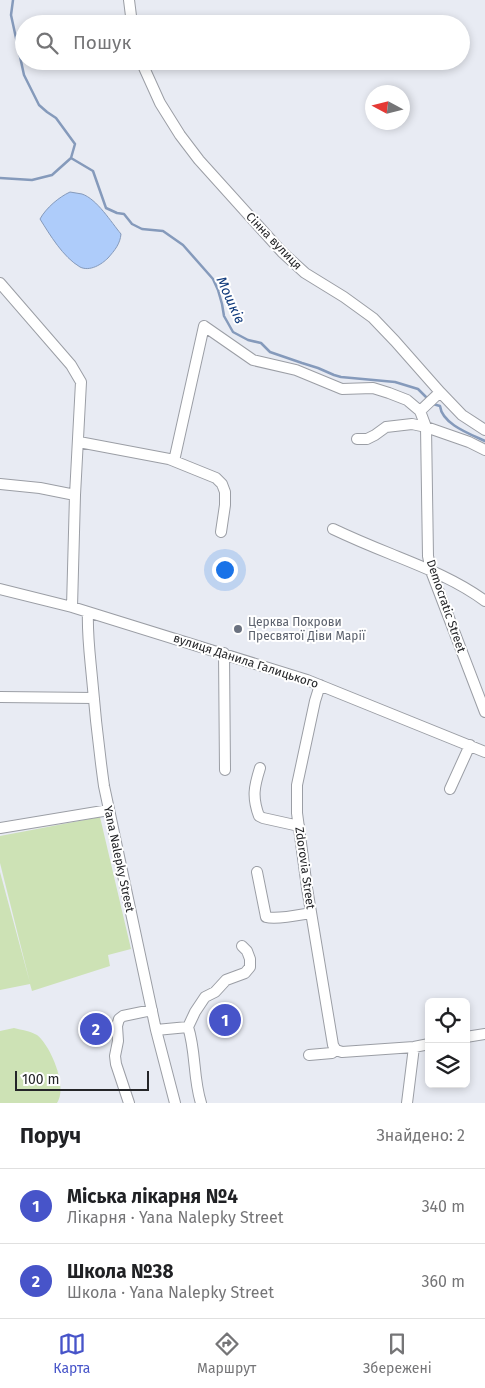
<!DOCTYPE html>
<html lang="uk">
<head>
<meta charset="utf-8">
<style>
	:root { --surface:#fff; --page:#f2f2f2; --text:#202124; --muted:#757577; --line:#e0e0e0; --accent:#4754c9 }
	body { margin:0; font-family:"Fira Sans",sans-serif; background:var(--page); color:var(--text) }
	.controls { position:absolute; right:15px; bottom:15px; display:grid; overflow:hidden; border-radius:8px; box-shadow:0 2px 8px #0003 }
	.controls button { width:45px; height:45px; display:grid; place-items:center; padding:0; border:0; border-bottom:1px solid var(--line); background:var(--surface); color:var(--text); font:25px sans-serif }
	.compass { position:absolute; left:365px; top:85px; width:45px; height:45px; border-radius:50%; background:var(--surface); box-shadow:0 2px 8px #0003; rotate:277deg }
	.scale { position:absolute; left:15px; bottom:12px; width:134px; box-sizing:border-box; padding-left:5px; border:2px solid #242528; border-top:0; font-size:14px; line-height:18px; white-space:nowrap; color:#242528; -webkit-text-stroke:4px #fff; paint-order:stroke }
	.you { position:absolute; left:224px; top:569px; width:18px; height:18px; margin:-12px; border:4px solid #fff; border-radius:50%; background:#1a73e8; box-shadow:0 0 0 8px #1a73e833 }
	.badge { display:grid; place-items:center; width:32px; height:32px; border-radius:50%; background:var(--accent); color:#fff; font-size:16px; font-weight:700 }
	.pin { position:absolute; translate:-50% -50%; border:2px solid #fff; box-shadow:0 1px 5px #0006 }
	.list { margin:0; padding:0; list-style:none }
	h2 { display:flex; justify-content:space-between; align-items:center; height:65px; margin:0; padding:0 20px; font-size:21px }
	h2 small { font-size:16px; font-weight:400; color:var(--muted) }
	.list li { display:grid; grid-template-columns:32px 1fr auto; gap:15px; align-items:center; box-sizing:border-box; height:75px; padding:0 20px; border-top:1px solid var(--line) }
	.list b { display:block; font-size:19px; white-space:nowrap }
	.list p { margin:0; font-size:16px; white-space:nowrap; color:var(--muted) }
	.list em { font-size:16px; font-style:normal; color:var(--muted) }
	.icon { flex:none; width:28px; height:28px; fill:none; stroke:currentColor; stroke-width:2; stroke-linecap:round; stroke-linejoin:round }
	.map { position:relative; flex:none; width:485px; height:1103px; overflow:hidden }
	.search { position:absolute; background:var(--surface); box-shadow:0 2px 8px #0003; left:15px; right:15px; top:15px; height:55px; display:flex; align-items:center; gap:12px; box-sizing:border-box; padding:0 18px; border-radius:28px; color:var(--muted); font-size:19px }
	.sheet { height:215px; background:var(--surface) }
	nav { display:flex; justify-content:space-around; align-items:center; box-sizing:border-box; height:70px; border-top:1px solid var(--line); background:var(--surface); font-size:14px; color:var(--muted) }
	nav a { display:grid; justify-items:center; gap:2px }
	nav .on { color:var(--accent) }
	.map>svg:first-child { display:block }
	.green { fill:#cde2b5 }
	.water { fill:#aeccfa; stroke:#859abb }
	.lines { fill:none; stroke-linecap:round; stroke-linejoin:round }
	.stream { stroke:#859abb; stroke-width:2.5 }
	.minor-casing { stroke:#9b9ea5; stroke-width:12 }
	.minor { stroke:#fff; stroke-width:10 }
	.worship-dot { fill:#6b7280; stroke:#fff; stroke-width:2 }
	.labels { text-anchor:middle; stroke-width:4; stroke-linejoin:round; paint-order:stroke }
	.street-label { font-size:12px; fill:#242528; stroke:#fff }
	.worship-label { font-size:12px; fill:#5b616d; stroke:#fff; text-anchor:start }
	.water-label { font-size:14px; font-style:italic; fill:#123c7d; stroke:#fff }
</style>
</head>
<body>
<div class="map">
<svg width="485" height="1103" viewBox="0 0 485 1103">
	<rect width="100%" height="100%" fill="#e8ebf3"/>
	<!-- green -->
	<path class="green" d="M 100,817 L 131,949 L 108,955 L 110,966 L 32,991 L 30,984 L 0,990 L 0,872 L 30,983 L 0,863 L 0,836 Z
		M 14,1028 C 22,1030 30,1031 37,1035 C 51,1046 68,1087 57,1103 L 0,1103 L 0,1031 Z"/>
	<!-- water -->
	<path class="water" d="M 70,192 C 74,193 78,193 82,194 C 97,199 111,222 121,234 C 120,244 115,250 108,258 C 102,264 90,272 80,267 C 63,257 50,235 40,219 C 46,208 59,197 70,192 Z"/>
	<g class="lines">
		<!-- stream -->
		<path class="stream" d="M 71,158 L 93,171 L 106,208 L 117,213 L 124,214 L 132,224 L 142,229 L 163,231 L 183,245 L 213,279 L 218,290 L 222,304 L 224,316 L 233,332 L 248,340 L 261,343 L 270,352 L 302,363 L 318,368 L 334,375 L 341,377 L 395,382 L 418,389 L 429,400
			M 0,178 L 32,180 L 52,175 L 71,158 L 75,144 L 56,118 L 47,112 L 39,105 L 24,75 L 11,15 L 13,0
			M 433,404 L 440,406 C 442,424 470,434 485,441"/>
		<defs>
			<path id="minor" d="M 129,0 L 132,24
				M 141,61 L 160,103 L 180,135 L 199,160 L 282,252 L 305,273 L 344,297 L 373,318 L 395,341 L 440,392 L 462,415 L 485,430
				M 0,283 L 71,365 L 81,382 L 75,495 L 72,607
				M 440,392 L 420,411 L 426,427 L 428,556 L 431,571 L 485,712
				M 357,439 L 367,439 L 375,435 L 386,427 L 412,424 L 426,427 L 469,442 L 485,450
				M 79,442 L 169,459 L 216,478 L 222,484 L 225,492 L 225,505 L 221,532
				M 174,461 L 204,326 L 253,360 L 296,370 L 342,389 L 373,388 L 389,393 L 407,400 L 420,411
				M 0,484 L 40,488 L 75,495
				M 333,529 C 352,538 371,546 391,554 C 423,567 457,580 485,601
				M 0,589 L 72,607 L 307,680 L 485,752
				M 88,612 C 87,634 90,656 92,678 C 95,714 99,750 104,786 L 156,1030 L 175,1103
				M 224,653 L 225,770
				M 320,685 L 315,701 L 297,785 L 297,813 L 307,888 L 333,1045 L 336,1050
				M 0,697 L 94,698
				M 260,768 C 254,787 252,797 259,816 L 263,818 L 299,826
				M 450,789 L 470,745
				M 0,828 L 109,810
				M 257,872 L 266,917 C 277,920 299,915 311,913
				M 188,1027 C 196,1051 193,1078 201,1103
				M 156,1030 L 188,1027 L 195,1012 L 205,997 L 215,992 L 226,980 L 245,973 L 250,967 L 250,959 L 247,951 L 242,946
				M 466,1037 L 485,1034
				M 309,1055 L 332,1053 L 336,1050 L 342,1052 L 414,1047 L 429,1044
				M 129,1103 L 116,1064 L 115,1056 L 118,1041 L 117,1026 L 119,1019 L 123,1016 L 152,1010
				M 407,1103 L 414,1047"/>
		</defs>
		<!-- minor casing -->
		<use href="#minor" class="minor-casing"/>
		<!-- minor -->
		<use href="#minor" class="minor"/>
	</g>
	<!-- markers -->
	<circle class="worship-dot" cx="238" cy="629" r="5"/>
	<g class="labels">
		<!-- street labels -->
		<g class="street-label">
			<text transform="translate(274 241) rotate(46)" y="4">Сінна вулиця</text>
			<text transform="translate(446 606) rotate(71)" y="4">Democratic Street</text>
			<text transform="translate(246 661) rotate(18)" y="4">вулиця Данила Галицького</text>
			<text transform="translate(119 859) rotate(78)" y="4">Yana Nalepky Street</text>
			<text transform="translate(305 868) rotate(82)" y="4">Zdorovia Street</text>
		</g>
		<!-- worship labels -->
		<g class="worship-label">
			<text x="248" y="626">Церква Покрови<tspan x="248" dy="14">Пресвятої Діви Марії</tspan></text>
		</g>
		<!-- water labels -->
		<g class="water-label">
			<text transform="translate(231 300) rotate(66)" y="5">Мошків</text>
		</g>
	</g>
</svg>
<div class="controls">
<button><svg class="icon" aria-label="locate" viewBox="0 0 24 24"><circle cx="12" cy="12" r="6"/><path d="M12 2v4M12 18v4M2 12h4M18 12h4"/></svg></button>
<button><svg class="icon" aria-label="layers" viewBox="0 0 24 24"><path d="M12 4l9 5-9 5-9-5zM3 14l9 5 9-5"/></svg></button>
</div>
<svg class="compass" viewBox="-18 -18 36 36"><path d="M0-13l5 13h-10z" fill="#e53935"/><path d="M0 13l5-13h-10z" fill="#757577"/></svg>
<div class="scale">100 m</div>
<div class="you"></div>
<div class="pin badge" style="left:225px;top:1020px">1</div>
<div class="pin badge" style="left:96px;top:1029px">2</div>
<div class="search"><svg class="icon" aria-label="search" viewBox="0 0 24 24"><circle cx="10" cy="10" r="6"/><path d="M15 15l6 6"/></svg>Пошук</div>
</div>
<section class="sheet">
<h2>Поруч<small>Знайдено: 2</small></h2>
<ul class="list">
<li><span class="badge">1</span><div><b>Міська лікарня №4</b><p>Лікарня · Yana Nalepky Street</p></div><em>340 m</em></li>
<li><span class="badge">2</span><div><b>Школа №38</b><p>Школа · Yana Nalepky Street</p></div><em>360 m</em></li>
</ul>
</section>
<nav>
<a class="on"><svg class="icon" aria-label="map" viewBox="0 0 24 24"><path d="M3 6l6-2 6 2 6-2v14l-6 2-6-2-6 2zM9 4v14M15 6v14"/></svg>Карта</a>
<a><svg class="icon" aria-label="directions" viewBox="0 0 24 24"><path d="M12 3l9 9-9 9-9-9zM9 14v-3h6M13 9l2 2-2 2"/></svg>Маршрут</a>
<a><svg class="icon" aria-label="saved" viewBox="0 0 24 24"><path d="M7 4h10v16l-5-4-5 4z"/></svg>Збережені</a>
</nav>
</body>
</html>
